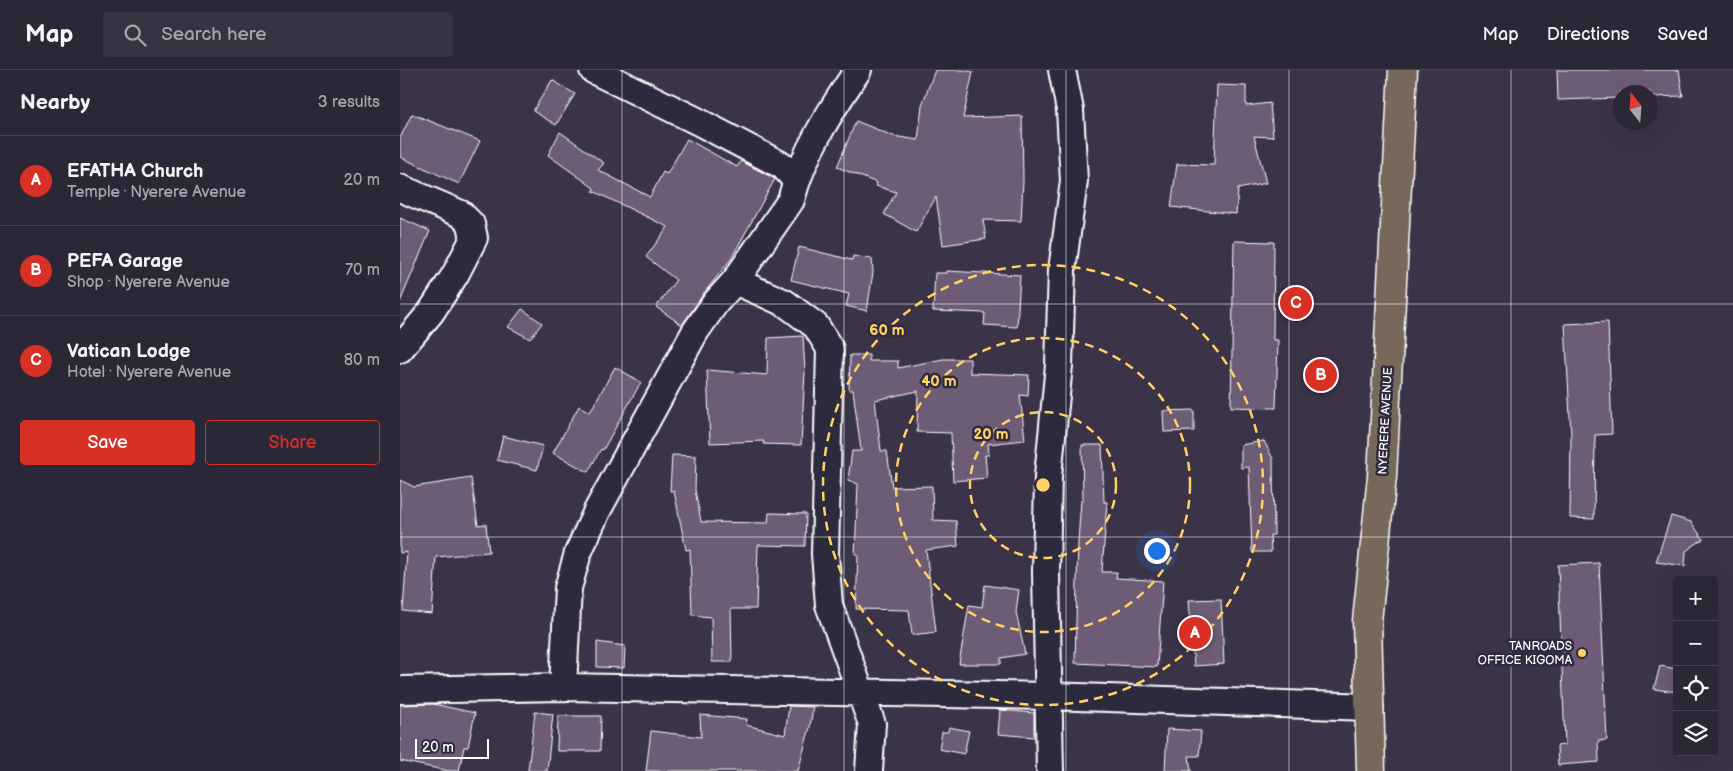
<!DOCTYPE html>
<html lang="en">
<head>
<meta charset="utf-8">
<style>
	:root { --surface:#2c2736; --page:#383342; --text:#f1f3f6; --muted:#a6a5ad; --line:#484451; --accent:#d93025 }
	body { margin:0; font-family:"Balsamiq Sans",sans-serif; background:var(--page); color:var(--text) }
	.controls { position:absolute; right:15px; bottom:15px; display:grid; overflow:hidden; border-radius:5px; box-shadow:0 5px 20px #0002 }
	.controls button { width:45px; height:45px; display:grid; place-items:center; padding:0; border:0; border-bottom:1px solid var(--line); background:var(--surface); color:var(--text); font:25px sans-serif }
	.compass { position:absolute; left:1213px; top:15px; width:45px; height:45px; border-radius:50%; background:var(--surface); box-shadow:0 5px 20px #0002; rotate:343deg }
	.scale { position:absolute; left:15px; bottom:12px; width:74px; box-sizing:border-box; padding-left:5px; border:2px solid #fff; border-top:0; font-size:14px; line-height:18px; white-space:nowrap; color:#fff; -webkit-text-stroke:4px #2f2a3d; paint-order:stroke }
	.you { position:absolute; left:756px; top:480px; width:18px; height:18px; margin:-12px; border:4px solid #fff; border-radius:50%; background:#1a73e8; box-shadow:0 0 0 8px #1a73e833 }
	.badge { display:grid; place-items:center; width:32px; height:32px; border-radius:50%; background:var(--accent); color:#fff; font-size:16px; font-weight:700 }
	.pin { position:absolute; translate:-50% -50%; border:2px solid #fff; box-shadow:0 1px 5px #0006 }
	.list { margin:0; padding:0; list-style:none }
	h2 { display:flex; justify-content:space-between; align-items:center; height:65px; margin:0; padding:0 20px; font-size:21px }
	h2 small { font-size:16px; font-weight:400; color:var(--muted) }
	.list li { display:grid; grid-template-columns:32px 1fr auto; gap:15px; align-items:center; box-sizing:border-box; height:90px; padding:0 20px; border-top:1px solid var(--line) }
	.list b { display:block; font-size:19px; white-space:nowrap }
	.list p { margin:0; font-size:16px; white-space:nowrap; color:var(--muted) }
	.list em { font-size:16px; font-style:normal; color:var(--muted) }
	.actions { display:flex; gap:10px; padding:15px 20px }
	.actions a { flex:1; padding:11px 0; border:1px solid var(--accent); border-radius:5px; text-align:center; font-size:18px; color:var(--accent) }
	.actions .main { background:var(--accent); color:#fff }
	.icon { flex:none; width:28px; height:28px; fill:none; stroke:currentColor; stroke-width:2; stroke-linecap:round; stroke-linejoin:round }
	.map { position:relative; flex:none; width:1333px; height:701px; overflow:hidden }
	header { display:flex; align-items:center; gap:30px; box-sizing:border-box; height:70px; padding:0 25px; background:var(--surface); border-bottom:1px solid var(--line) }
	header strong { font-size:24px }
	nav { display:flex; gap:28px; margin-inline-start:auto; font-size:18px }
	.search { width:350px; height:45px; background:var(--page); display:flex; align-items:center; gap:12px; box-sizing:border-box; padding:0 18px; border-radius:5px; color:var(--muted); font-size:19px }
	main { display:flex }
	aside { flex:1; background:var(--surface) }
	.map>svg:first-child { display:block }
	.building { fill:#6d5b75; stroke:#fff }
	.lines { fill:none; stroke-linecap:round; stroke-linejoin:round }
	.minor-casing { stroke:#fff; stroke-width:30 }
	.primary-casing { stroke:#fff; stroke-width:31 }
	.minor { stroke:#2f2a3d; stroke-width:26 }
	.primary { stroke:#76695c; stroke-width:28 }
	.grid { fill:none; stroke:#fff; stroke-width:1; stroke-opacity:0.55 }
	.ring { fill:none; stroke:#ffd166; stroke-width:2.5; stroke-dasharray:9 6 }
	.poi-dot { fill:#ffd166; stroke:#2f2a3d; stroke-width:2 }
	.labels { text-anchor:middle; stroke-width:5; stroke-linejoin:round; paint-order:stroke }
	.street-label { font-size:12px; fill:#fff; stroke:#2f2a3d }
	.poi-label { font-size:12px; fill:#fff; stroke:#2f2a3d; text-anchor:end }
	.centre { fill:#ffd166; stroke:#2f2a3d; stroke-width:2.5 }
	.ring-label { font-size:15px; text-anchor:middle; font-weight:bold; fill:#ffd166; stroke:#2f2a3d; stroke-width:5; stroke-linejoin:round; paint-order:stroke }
</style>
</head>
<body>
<header>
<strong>Map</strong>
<div class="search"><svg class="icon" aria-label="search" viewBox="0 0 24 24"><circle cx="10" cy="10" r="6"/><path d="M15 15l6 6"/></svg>Search here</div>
<nav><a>Map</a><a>Directions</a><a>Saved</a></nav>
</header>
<main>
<aside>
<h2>Nearby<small>3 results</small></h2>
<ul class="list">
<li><span class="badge">A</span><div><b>EFATHA Church</b><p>Temple · Nyerere Avenue</p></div><em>20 m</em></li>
<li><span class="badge">B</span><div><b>PEFA Garage</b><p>Shop · Nyerere Avenue</p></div><em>70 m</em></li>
<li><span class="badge">C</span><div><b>Vatican Lodge</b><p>Hotel · Nyerere Avenue</p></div><em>80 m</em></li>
</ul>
<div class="actions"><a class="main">Save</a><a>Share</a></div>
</aside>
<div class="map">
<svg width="1333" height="701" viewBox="0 0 1333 701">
	<rect width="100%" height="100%" fill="#3b3448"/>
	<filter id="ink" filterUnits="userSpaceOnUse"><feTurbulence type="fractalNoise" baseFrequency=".02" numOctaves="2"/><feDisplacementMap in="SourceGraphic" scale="10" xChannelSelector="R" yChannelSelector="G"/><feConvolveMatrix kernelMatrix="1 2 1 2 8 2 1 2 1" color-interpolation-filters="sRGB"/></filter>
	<g filter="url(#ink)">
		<!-- building -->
		<path class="building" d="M 535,0 L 563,0 L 573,2 L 563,48 L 622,46 L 623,110 L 621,151 L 583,150 L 586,169 L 543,175 L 536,127 L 516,162 L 484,144 L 496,122 L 476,116 L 477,113 L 437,97 L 456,51 L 493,66 L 518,70 L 522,35 Z
			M 1157,0 L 1279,0 L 1283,26 L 1250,27 L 1250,22 L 1220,22 L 1220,28 L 1158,30 Z
			M 152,10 L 175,24 L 156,55 L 133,41 Z
			M 817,15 L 846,16 L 846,36 L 870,33 L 873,67 L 854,66 L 866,113 L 838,119 L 836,144 L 771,137 L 777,94 L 814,95 Z
			M 12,44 L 80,71 L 59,114 L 0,87 L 0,68 Z
			M 160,62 L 204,93 L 198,100 L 250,127 L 263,102 L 267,104 L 287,69 L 337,97 L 341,91 L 375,109 L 331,189 L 304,223 L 282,255 L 256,237 L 276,210 L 246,187 L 268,157 L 193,121 L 194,118 L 148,85 Z
			M 0,148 L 30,161 L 0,232 Z
			M 834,171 L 874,172 L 873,270 L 878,270 L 876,338 L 831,337 Z
			M 399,177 L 452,190 L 453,186 L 472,189 L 473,202 L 467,241 L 446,236 L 449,224 L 391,210 Z
			M 547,201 L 620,205 L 617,257 L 584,255 L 585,243 L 533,241 L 535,203 L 547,203 Z
			M 122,239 L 142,253 L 130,269 L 108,257 Z
			M 1208,252 L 1212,364 L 1195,365 L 1194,449 L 1170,448 L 1171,365 L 1165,254 Z
			M 403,266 L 405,302 L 401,375 L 363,374 L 364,371 L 310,373 L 307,300 L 367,305 L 368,268 Z
			M 450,285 L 469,285 L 469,291 L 498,291 L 498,298 L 543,289 L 570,289 L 570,303 L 629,305 L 628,326 L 620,325 L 625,370 L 588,374 L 589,385 L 585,385 L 587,408 L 553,411 L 551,363 L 517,362 L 518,321 L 475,330 L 481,381 L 487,381 L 492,417 L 532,416 L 533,450 L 556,451 L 558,476 L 526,480 L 536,562 L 512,565 L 509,540 L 456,539 L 458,484 L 455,484 L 458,414 L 448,410 L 452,381 L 461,381 L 453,320 L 449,320 Z
			M 215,297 L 241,312 L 203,380 L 201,379 L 188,402 L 153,383 L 179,336 L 190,342 Z
			M 794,340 L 794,361 L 764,362 L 763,341 Z
			M 103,366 L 143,376 L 137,400 L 97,390 Z
			M 864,371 L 873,389 L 874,465 L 870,465 L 871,482 L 852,482 L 849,397 L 841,398 L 841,375 Z
			M 682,375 L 702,375 L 704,432 L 707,432 L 702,502 L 717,502 L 716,508 L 763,511 L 757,597 L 675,593 L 678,472 L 681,430 L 683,431 Z
			M 272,385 L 296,386 L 295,420 L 301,452 L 368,453 L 369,443 L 406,444 L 405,476 L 358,475 L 356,539 L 331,539 L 332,592 L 312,592 L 311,547 L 292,545 L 290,479 L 286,480 L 274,421 L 270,421 Z
			M 71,408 L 78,455 L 86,454 L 89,482 L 36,487 L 32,544 L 3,541 L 7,482 L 0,483 L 0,410 L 14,417 Z
			M 1271,446 L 1291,452 L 1303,469 L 1286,481 L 1285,496 L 1256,492 Z
			M 1199,493 L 1207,670 L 1198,671 L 1199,692 L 1158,695 L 1157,676 L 1165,675 L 1158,495 Z
			M 585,515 L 619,520 L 616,542 L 625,584 L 601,588 L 601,594 L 559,594 L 569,535 L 582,537 Z
			M 821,529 L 824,594 L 794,596 L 789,530 Z
			M 197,572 L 225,576 L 224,598 L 197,597 Z
			M 1260,596 L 1277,599 L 1277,622 L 1254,619 Z
			M 33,634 L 75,643 L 68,677 L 64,677 L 59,701 L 49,701 L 0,691 L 0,635 Z
			M 389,636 L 413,637 L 410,657 L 398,701 L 246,701 L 251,661 L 301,667 L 300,645 L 347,649 L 346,655 L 385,665 Z
			M 600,640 L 634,643 L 634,667 L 598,664 Z
			M 135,642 L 153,644 L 147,701 L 128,701 Z
			M 158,646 L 201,646 L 200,681 L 157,681 Z
			M 549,657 L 569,661 L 564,684 L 539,679 L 542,662 L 548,662 Z
			M 767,659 L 801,661 L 799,686 L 789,686 L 791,701 L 765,701 Z"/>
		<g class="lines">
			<defs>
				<path id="minor" d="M 193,0 L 297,51 L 383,96 L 395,109 L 395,115
					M 0,118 L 61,144 L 71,154 L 74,168 L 55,205 L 31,242 L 0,279
					M 335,211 L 385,233 L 416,256 L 430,279 L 425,484 L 429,535 L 472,654 L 469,701
					M 163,617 L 168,518 L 178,483 L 197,441 L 295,262 L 316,232 L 335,211 L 391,130 C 403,83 431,40 458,0
					M 0,620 L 163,617 L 648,626 L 970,637
					M 650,701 L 646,503 L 648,406 L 659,295 L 662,200 L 674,111 L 670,40 L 662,0"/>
				<path id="primary" d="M 971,701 L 967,551 L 982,406 L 1003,0"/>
			</defs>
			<!-- minor casing -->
			<use href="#minor" class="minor-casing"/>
			<!-- primary casing -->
			<use href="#primary" class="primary-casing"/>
			<!-- minor -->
			<use href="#minor" class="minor"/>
			<!-- primary -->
			<use href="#primary" class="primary"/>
		</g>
	</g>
	<!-- grid -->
	<path class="grid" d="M 222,0 L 222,701M 444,0 L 444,701M 666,0 L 666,701M 889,0 L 889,701M 1111,0 L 1111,701M 0,234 L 1333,234M 0,467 L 1333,467"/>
	<!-- distance rings -->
	<g class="ring">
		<circle cx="643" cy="415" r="73"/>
		<circle cx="643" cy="415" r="147"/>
		<circle cx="643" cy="415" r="220"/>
	</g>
	<!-- markers -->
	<circle class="poi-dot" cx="1182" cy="583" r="5"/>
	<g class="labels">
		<!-- street labels -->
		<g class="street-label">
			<text transform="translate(985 351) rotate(-87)" y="4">NYERERE AVENUE</text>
		</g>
		<!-- poi labels -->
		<g class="poi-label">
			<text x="1172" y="580">TANROADS<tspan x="1172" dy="14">OFFICE KIGOMA</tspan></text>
		</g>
	</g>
	<circle cx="643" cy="415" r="8" class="centre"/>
	<g class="ring-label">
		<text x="487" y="265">60 m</text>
		<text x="539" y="316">40 m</text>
		<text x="591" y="369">20 m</text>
	</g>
</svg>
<div class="controls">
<button>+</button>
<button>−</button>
<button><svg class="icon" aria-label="locate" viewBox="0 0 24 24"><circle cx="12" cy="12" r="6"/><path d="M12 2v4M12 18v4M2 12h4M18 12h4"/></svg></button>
<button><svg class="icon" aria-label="layers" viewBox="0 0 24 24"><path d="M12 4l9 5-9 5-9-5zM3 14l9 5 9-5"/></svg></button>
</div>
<svg class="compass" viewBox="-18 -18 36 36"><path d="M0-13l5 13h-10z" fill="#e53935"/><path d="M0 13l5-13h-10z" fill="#a6a5ad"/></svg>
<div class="scale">20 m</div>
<div class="you"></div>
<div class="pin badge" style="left:795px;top:563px">A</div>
<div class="pin badge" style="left:921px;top:305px">B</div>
<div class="pin badge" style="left:896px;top:233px">C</div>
</div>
</main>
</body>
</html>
